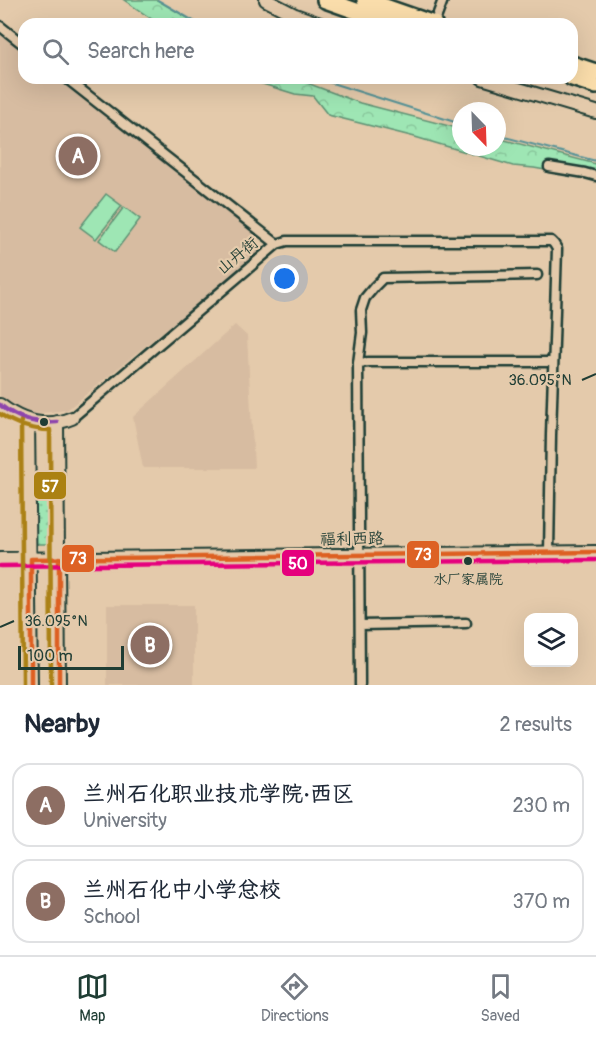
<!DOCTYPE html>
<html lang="en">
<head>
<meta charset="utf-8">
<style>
	:root { --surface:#fff; --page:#f6f6f7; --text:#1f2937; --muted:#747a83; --line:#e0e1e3; --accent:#1f3d34 }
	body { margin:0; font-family:Pangolin,"LXGW WenKai TC",sans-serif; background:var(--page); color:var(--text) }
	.controls { position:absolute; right:18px; bottom:18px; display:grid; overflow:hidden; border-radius:12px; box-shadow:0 6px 24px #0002 }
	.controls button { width:54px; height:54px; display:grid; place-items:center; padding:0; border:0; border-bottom:2px solid var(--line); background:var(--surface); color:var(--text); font:30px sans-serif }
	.compass { position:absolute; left:452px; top:102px; width:54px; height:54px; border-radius:50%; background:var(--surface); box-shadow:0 6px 24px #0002; rotate:157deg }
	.scale { position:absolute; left:18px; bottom:15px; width:106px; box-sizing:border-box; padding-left:6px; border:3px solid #1f3d34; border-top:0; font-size:16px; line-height:21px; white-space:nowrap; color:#1f3d34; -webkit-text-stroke:4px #e4caab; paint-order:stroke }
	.you { position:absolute; left:285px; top:279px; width:21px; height:21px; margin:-15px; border:4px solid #fff; border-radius:50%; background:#1a73e8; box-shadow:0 0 0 9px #1a73e833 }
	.badge { display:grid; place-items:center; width:39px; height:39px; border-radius:50%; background:var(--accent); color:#fff; font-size:20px; font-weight:700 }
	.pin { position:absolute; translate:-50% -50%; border:3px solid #fff; box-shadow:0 2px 6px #0006 }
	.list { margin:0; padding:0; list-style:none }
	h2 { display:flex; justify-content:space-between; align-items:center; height:78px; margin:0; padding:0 24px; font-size:26px }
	h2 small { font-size:20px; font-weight:400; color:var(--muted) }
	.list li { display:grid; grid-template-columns:39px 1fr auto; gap:18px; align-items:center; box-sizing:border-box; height:84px; margin:0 12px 12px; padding:0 12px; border:2px solid var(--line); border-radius:18px }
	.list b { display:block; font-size:22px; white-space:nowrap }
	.list p { margin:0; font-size:20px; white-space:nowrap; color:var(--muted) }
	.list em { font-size:20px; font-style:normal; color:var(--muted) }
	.icon { flex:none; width:33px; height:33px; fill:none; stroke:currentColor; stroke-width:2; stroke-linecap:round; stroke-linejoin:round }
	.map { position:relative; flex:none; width:596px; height:685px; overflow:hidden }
	.search { position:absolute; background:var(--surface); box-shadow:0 6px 24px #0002; left:18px; right:18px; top:18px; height:66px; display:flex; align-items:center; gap:15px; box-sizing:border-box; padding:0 21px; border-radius:18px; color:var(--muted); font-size:22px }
	.sheet { height:270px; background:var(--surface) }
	nav { display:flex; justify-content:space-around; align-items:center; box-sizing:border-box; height:84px; border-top:2px solid var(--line); background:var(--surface); font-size:16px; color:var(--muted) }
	nav a { display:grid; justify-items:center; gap:3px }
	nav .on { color:var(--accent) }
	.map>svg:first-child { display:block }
	.built { fill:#d7bca1 }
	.forest { fill:url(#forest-crowns); stroke:#5e9274; stroke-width:1.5 }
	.park { fill:url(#park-dots); stroke:#5e9274; stroke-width:1.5 }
	.pitch { fill:#9ee6b4; stroke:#5e9274; stroke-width:1.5 }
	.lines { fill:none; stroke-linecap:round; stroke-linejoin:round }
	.stream { stroke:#569296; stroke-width:2 }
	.street-casing { stroke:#1f3d34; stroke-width:13 }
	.secondary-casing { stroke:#1f3d34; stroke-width:16 }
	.highway-casing { stroke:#1f3d34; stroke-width:20 }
	.street { stroke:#e4caab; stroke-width:8 }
	.secondary { stroke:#e4caab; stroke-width:12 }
	.highway { stroke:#faddab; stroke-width:15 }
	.bus-1-casing { stroke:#e4caab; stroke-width:9 }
	.bus-2-casing { stroke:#e4caab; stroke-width:9 }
	.bus-3-casing { stroke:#e4caab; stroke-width:9 }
	.bus-4-casing { stroke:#e4caab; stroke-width:9 }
	.bus-1 { stroke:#dd6124; stroke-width:4.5 }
	.bus-2 { stroke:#e5007d; stroke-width:4.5 }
	.bus-3 { stroke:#ab8112; stroke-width:4.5 }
	.bus-4 { stroke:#8e44ad; stroke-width:4.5 }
	.ticks { fill:none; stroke:#1f3d34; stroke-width:2 }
	.bus-dot { fill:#1f3d34; stroke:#e4caab; stroke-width:2 }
	.labels { text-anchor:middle; stroke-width:4.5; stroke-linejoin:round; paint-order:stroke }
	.bus-label { font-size:14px; fill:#1f3d34; stroke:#e4caab }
	.street-label { font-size:16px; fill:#1f3d34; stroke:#e4caab }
	.ticks-label { font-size:15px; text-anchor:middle; fill:#1f3d34; stroke:#e4caab; stroke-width:4.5; stroke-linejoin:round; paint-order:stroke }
	.line-badge { stroke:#e4caab; stroke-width:2 }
	.badge-label { font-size:16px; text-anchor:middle; font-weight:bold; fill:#fff }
</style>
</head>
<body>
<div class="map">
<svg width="596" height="685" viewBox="0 0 596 685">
	<defs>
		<pattern id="forest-crowns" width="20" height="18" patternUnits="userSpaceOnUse" patternTransform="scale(1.5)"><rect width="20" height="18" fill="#9ee6b4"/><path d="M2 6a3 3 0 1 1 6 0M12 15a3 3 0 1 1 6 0" fill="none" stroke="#88c69b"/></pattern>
		<pattern id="park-dots" width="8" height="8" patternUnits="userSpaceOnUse" patternTransform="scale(1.5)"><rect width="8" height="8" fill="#9ee6b4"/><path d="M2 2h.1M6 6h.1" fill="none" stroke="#88c69b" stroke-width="1.8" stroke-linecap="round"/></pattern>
	</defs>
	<rect width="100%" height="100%" fill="#e4caab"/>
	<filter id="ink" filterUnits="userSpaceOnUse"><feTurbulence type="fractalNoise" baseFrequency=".0167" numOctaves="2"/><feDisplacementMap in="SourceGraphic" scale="12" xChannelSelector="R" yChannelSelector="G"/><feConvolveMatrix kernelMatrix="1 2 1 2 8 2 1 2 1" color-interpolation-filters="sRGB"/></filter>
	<g filter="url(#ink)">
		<!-- built -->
		<path class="built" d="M 0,33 L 24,52 L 24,78 L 57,78 L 255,234 L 259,253 L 67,410 L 24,415 L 0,396 Z
			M 235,325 L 247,336 L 254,468 L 143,468 L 133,417 Z
			M 107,605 L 194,605 L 194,685 L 107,685 Z"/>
		<!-- forest -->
		<path class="forest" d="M 124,0 L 157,0 L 198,24 L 159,24 Z
			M 248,78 L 294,78 L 360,103 L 461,129 L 461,147 L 497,147 L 497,138 L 596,164 L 596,179 L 534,168 L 513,166 L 415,137 L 328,115 L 313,96 L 295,94 L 253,81 Z"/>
		<!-- park -->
		<path class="park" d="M 33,499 L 54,499 L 55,544 L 34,544 Z"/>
		<!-- pitch -->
		<path class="pitch" d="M 106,194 L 122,206 L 96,239 L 80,227 Z
			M 124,207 L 140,219 L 115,252 L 99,240 Z"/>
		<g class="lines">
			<!-- stream -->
			<path class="stream" d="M 158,0 L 199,24
				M 316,78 L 461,124
				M 497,135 L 596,161"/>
			<defs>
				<path id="street" d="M 437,16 L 443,0
					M 0,26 L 24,45
					M 66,78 L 277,244
					M 549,167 L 585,173 L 596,176
					M 358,363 L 369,362 L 553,362
					M 72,418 L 277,244 L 287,241 L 551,241 L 554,244 L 557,249 L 551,435 L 549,553
					M 360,625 L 466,623
					M 360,685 L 358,363 L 362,333 L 361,310 L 365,298 L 375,286 L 383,278 L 537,275"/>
				<path id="secondary" d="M 266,0 L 295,15 L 320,24
					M 482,78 L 596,112
					M 0,405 C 22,422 46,429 72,418
					M 28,421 L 31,685
					M 57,422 L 59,685
					M 0,559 L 596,552"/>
				<path id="highway" d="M 325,0 L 393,24
					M 365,0 L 434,24
					M 572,64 L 596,72
					M 572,78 L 596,86"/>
			</defs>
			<!-- street casing -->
			<use href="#street" class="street-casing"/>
			<!-- secondary casing -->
			<use href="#secondary" class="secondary-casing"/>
			<!-- highway casing -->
			<use href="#highway" class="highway-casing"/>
			<!-- street -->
			<use href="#street" class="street"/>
			<!-- secondary -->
			<use href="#secondary" class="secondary"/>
			<!-- highway -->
			<use href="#highway" class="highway"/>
			<defs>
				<path id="bus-1" d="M 59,558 L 59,685
					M 31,685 L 31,559 L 596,552"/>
				<path id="bus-2" d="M 0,566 L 596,560"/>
				<path id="bus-3" d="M 0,414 C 16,425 31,430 50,430 L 51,685
					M 21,421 L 23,685"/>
				<path id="bus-4" d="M 0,405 C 18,419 34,424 57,422"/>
			</defs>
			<!-- bus-1 casing -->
			<use href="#bus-1" class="bus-1-casing"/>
			<!-- bus-2 casing -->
			<use href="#bus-2" class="bus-2-casing"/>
			<!-- bus-3 casing -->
			<use href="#bus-3" class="bus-3-casing"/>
			<!-- bus-4 casing -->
			<use href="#bus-4" class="bus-4-casing"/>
			<!-- bus-1 -->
			<use href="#bus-1" class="bus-1"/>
			<!-- bus-2 -->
			<use href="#bus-2" class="bus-2"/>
			<!-- bus-3 -->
			<use href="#bus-3" class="bus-3"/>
			<!-- bus-4 -->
			<use href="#bus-4" class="bus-4"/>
		</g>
	</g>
	<!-- ticks -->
	<path class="ticks" d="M 582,380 L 596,374M 0,627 L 14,621"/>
	<!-- markers -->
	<g class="bus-dot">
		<circle cx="44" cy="422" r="5"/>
		<circle cx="468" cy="561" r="5"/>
	</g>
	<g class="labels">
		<!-- bus labels -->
		<g class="bus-label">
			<text x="468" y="584">水厂家属院</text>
		</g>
		<!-- street labels -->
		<g class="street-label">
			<text transform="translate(237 255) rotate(-40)" y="6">山丹街</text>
			<text transform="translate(352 538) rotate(-1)" y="6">福利西路</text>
		</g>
	</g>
	<g class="ticks-label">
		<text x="540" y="385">36.095°N</text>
		<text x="56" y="626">36.095°N</text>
	</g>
	<g class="line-badge">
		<rect x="33" y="471" width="34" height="29" rx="6" fill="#ab8112"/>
		<rect x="406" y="540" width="34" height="29" rx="6" fill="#dd6124"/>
		<rect x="61" y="544" width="34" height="29" rx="6" fill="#dd6124"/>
		<rect x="281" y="549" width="34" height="28" rx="6" fill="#e5007d"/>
	</g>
	<g class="badge-label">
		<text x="50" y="492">57</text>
		<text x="423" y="560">73</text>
		<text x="78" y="564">73</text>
		<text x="298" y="569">50</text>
	</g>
</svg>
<div class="controls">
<button><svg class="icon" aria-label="layers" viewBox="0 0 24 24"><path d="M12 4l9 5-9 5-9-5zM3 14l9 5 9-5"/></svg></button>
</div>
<svg class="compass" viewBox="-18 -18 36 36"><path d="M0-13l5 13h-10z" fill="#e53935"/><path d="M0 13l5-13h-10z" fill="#747a83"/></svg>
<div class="scale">100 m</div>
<div class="you"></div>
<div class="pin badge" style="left:78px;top:156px;background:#8d6e63">A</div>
<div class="pin badge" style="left:150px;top:645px;background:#8d6e63">B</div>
<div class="search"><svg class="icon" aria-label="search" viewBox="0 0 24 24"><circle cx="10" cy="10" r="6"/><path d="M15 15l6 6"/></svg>Search here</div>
</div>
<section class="sheet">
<h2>Nearby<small>2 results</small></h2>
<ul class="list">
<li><span class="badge" style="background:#8d6e63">A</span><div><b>兰州石化职业技术学院·西区</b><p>University</p></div><em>230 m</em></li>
<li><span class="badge" style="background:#8d6e63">B</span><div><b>兰州石化中小学总校</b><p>School</p></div><em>370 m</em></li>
</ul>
</section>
<nav>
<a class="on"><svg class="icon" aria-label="map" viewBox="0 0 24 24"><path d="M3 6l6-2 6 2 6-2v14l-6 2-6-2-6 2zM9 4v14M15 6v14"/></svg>Map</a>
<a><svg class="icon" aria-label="directions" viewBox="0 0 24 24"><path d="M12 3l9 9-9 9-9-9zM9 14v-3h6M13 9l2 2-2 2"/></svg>Directions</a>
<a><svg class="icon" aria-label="saved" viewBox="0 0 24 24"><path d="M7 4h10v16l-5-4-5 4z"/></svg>Saved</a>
</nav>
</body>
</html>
